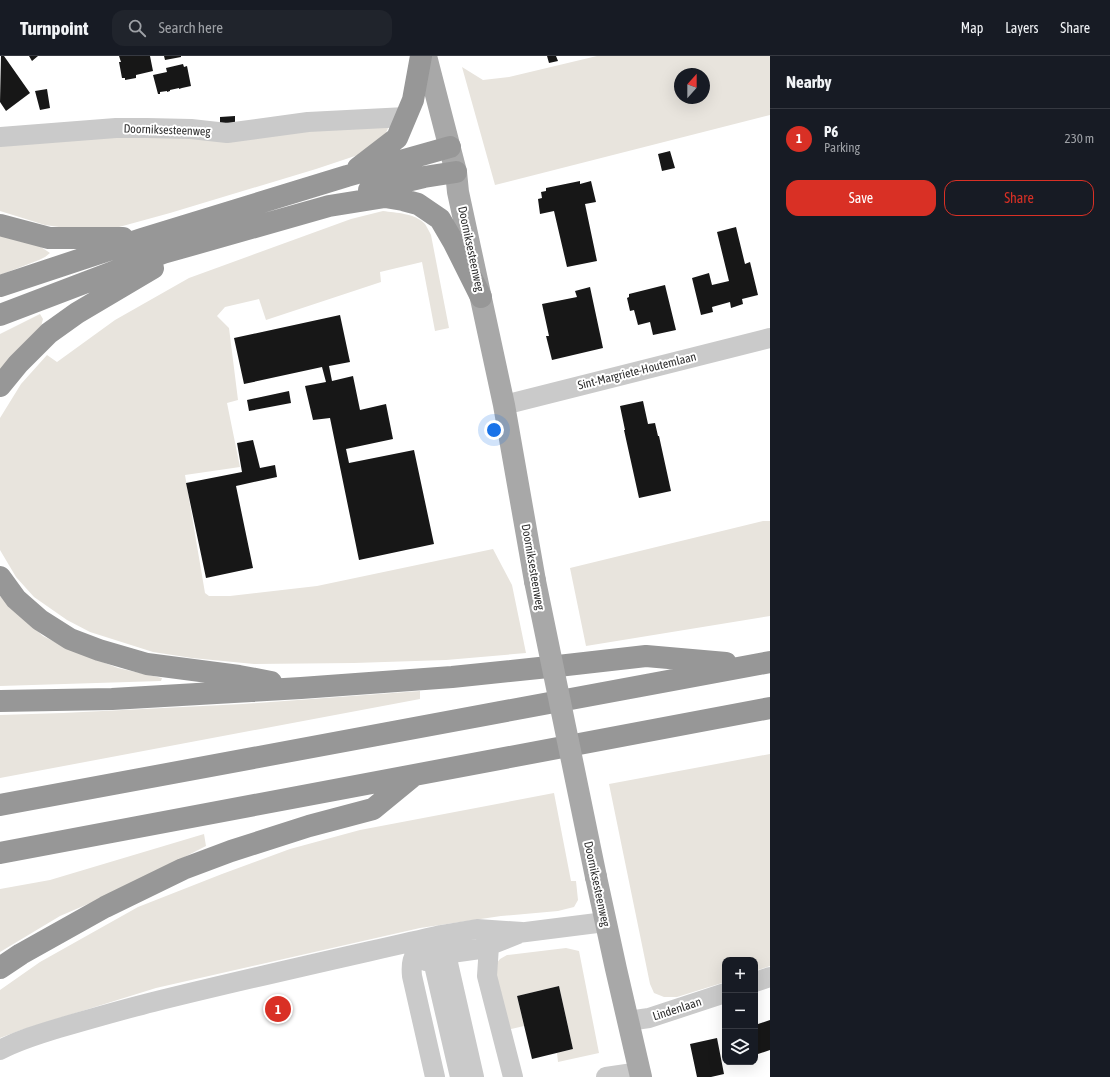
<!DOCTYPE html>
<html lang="en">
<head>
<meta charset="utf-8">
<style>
	:root { --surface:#171b24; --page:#20242c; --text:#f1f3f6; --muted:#9ea1a6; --line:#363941; --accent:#d93025 }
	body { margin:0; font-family:"Asap Condensed",sans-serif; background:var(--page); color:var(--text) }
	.controls { position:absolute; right:12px; bottom:12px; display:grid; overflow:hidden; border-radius:8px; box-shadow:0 4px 16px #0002 }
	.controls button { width:36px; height:36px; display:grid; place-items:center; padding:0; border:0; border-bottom:1px solid var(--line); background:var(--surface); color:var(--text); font:20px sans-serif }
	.compass { position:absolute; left:674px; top:12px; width:36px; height:36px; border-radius:50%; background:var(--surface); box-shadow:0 4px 16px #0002; rotate:21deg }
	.you { position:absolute; left:494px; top:374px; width:14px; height:14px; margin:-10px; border:3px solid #fff; border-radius:50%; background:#1a73e8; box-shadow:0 0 0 6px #1a73e833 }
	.badge { display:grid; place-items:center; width:26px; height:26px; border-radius:50%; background:var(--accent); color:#fff; font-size:13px; font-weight:700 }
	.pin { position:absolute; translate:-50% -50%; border:2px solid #fff; box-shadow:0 1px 4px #0006 }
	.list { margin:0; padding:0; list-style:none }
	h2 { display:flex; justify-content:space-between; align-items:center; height:52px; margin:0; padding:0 16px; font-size:17px }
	h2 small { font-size:13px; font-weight:400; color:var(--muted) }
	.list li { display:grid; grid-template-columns:26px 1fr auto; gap:12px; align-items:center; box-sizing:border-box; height:60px; padding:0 16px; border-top:1px solid var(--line) }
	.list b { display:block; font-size:15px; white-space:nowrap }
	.list p { margin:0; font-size:13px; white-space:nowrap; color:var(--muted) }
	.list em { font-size:13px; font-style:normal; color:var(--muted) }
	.actions { display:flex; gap:8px; padding:12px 16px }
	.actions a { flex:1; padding:9px 0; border:1px solid var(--accent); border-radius:12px; text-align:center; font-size:14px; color:var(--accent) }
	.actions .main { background:var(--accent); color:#fff }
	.icon { flex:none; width:22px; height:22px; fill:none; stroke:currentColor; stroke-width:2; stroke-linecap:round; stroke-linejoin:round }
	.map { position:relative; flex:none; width:770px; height:1021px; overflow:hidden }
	header { display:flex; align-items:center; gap:24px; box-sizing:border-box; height:56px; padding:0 20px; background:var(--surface); border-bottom:1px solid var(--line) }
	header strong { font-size:19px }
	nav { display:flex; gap:22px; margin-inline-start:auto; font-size:14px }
	.search { width:280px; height:36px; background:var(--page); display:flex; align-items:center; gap:10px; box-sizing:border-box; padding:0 14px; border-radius:12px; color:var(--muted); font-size:15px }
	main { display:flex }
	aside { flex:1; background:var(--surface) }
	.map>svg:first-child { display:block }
	.green { fill:#e8e4dd; fill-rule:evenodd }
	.building { fill:#171717 }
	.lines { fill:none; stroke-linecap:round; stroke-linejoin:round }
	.minor { stroke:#cacaca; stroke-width:20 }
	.major { stroke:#a8a8a8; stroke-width:22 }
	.highway { stroke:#979797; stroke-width:22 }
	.major-bridge { stroke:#a8a8a8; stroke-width:22 }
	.labels { text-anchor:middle; stroke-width:4; stroke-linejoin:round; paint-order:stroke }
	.street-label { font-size:12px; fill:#303030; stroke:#fff }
</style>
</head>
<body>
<header>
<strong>Turnpoint</strong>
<div class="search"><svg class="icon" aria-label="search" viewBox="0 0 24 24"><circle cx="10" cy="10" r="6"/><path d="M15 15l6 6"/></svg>Search here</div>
<nav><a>Map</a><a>Layers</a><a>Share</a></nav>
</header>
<main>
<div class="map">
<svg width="770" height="1021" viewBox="0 0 770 1021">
	<rect width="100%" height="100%" fill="#fff"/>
	<!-- green -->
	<path class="green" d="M 597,0 L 770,0 L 770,59 L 495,129 L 462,11 L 483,24 L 509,21 ZM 680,18 L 704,18 L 704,42 L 680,42 Z
		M 383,68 L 388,72 L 386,77 L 364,97 L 316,113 L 170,157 L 119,171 L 101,172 L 73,173 L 45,169 L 0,155 L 0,90 L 78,79 Z
		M 383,155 C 396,157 415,157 425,168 C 427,171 429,175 431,179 L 449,272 L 435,275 L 422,206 L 380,216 L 381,226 L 266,264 L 259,243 L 225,251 L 217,260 L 229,272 L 238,344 L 227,347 L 240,411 L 185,419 L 205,537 L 209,540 L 230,540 L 317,530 L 493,493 L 512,529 L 526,597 L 446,604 L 354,607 L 254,608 L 192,602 L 153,596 L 90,576 L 67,564 L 34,541 L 16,521 L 0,494 L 0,362 L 21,328 L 47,299 L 57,306 L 115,264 L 189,222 L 351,163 Z
		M 0,178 L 38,189 L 50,197 L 45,201 L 39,204 L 0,219 Z
		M 40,258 L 43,263 L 40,274 L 0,314 L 0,278 Z
		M 763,465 L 770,465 L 770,560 L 586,590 L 570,512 Z
		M 0,540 L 19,559 L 43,580 L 71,594 L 118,612 L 162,622 L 161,625 L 0,630 Z
		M 420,635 L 420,643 L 0,722 L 0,659 L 63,657 L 243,648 Z
		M 770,698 L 770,910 L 755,915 L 755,904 L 725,904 L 725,926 L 677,941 L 664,941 L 654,937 L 650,928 L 609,728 Z
		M 554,737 L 571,825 L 576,825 L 578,844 L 574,851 L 558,855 L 501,860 L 420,872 L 156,932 L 21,974 L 0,982 L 0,934 L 40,906 L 138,851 L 222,818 L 290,793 L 360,774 Z
		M 204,778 L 206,790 L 116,836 L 60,860 L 0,896 L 0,833 L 50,824 Z
		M 566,892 L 579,895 L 599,997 L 558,1006 L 557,997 L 573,993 L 559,930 L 517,940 L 524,970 L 507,974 L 494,919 L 496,908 L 500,903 L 507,899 Z"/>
	<!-- building -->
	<path class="building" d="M 1,0 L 4,0 L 30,37 L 6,55 L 0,46 Z
		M 29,0 L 38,0 L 32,5 Z
		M 119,0 L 150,0 L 153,15 L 136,19 L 136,22 L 125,24 L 125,22 L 122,22 L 119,6 L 121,6 Z
		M 164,0 L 181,0 L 181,1 L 165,4 Z
		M 547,0 L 556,0 L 558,5 L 549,7 Z
		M 183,8 L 184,11 L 187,10 L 191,30 L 182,32 L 179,33 L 179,32 L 170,34 L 170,35 L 167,36 L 167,35 L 160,36 L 160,38 L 158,38 L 153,19 L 167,16 L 166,12 Z
		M 47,33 L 50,52 L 40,54 L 35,35 Z
		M 235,60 L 235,71 L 220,71 L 220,61 Z
		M 670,95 L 675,112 L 662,115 L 658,98 Z
		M 580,125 L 580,128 L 591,125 L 596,146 L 585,148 L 597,205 L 567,211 L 554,155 L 540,158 L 538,143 L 542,142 L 541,136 L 546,135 L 546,132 Z
		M 736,171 L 745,208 L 750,206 L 758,239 L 742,243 L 743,248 L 731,252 L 730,246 L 712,251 L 713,256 L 701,259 L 692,222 L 709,217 L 712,229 L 729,225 L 717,176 Z
		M 665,229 L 676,274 L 653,279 L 650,266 L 638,269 L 634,254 L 630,255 L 627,242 L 629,241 L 629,238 Z
		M 590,231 L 603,292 L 552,304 L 546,280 L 549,280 L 542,248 L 577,241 L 575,235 Z
		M 340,259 L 350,306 L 329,310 L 332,325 L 353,320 L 360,354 L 386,348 L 393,383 L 346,393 L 349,407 L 414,394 L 434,488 L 359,504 L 330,362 L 313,364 L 305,330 L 326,326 L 322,311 L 244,328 L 234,282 Z
		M 289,335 L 291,347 L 249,355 L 247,344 Z
		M 643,345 L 648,368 L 655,367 L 658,380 L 659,380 L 671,435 L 639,442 L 624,374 L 625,374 L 620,350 Z
		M 253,384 L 260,412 L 275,409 L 277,421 L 236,430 L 253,512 L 206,522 L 186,427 L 242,416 L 237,387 Z
		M 559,930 L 573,993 L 532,1003 L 517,940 Z
		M 770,964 L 770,994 L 755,999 L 755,969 Z
		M 717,982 L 724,1018 L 711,1021 L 697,1021 L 690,988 Z"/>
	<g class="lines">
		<!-- minor -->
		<path class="minor" d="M 0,81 L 116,72 L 147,72 L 191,73 L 227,77 L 308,66 L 406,61
			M 504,349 L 770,282
			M 510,878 L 605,866
			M 443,885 L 474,1021
			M 489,890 L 487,920 L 513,1021
			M 437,899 L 434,909 L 460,1021
			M 425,905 L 432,900 L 437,899 L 480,893 L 518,878
			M 755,926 L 770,921
			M 628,965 L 649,962 L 725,937
			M 0,994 C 19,984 39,978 59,972 C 90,963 121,954 153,946 C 249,922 345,901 441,879 L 477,873 L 522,876
			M 435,1021 L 412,920 C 411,910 411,898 423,892 C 427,889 434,889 439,889
			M 606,1021 L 640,1016"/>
		<!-- major -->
		<path class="major" d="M 426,0 L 456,116 L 458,136 L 504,349 L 535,525
			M 596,821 L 616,913 L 641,1021"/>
		<!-- highway -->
		<path class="highway" d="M 358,112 L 397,82 L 413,44 L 421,0
			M 369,134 L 424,121 L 456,116
			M 0,169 L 49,182 L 123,182
			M 0,230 L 142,183 L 347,120 L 450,91
			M 0,259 L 163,197 L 329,150 L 385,141 L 403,144 L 418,148 L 440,163 L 454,187 L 481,241
			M 0,330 L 18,308 L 49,277 L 77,257 L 153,212
			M 0,521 L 16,543 L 40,564 L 70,583 L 99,594 L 147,608 L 239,620 L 271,626
			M 0,645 L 112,643 L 301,632 L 452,621 L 558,610 L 646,600 L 726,607
			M 0,749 L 770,606
			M 0,797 L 770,652
			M 0,912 L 21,898 L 105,851 L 183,813 L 231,795 L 309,770 L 373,753 L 412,721"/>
		<!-- major-bridge -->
		<path class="major-bridge" d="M 535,525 L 596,821"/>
	</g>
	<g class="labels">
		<!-- street labels -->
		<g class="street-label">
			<text transform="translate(167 74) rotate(2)" y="4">Doorniksesteenweg</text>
			<text transform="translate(471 193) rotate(78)" y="4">Doorniksesteenweg</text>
			<text transform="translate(637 315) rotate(-14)" y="4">Sint-Margriete-Houtemlaan</text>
			<text transform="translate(533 511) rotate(80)" y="4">Doorniksesteenweg</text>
			<text transform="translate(597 828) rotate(78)" y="4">Doorniksesteenweg</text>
			<text transform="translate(677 953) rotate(-18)" y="4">Lindenlaan</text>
		</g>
	</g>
</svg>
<div class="controls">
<button>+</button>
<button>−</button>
<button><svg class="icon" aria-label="layers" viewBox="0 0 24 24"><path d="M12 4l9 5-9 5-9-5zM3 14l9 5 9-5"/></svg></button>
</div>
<svg class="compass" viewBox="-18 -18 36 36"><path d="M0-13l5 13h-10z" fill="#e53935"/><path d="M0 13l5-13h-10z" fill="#9ea1a6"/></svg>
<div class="you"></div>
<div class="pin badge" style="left:278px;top:953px">1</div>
</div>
<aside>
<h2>Nearby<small></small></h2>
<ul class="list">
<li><span class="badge">1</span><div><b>P6</b><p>Parking</p></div><em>230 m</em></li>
</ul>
<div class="actions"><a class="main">Save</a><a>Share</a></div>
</aside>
</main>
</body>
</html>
